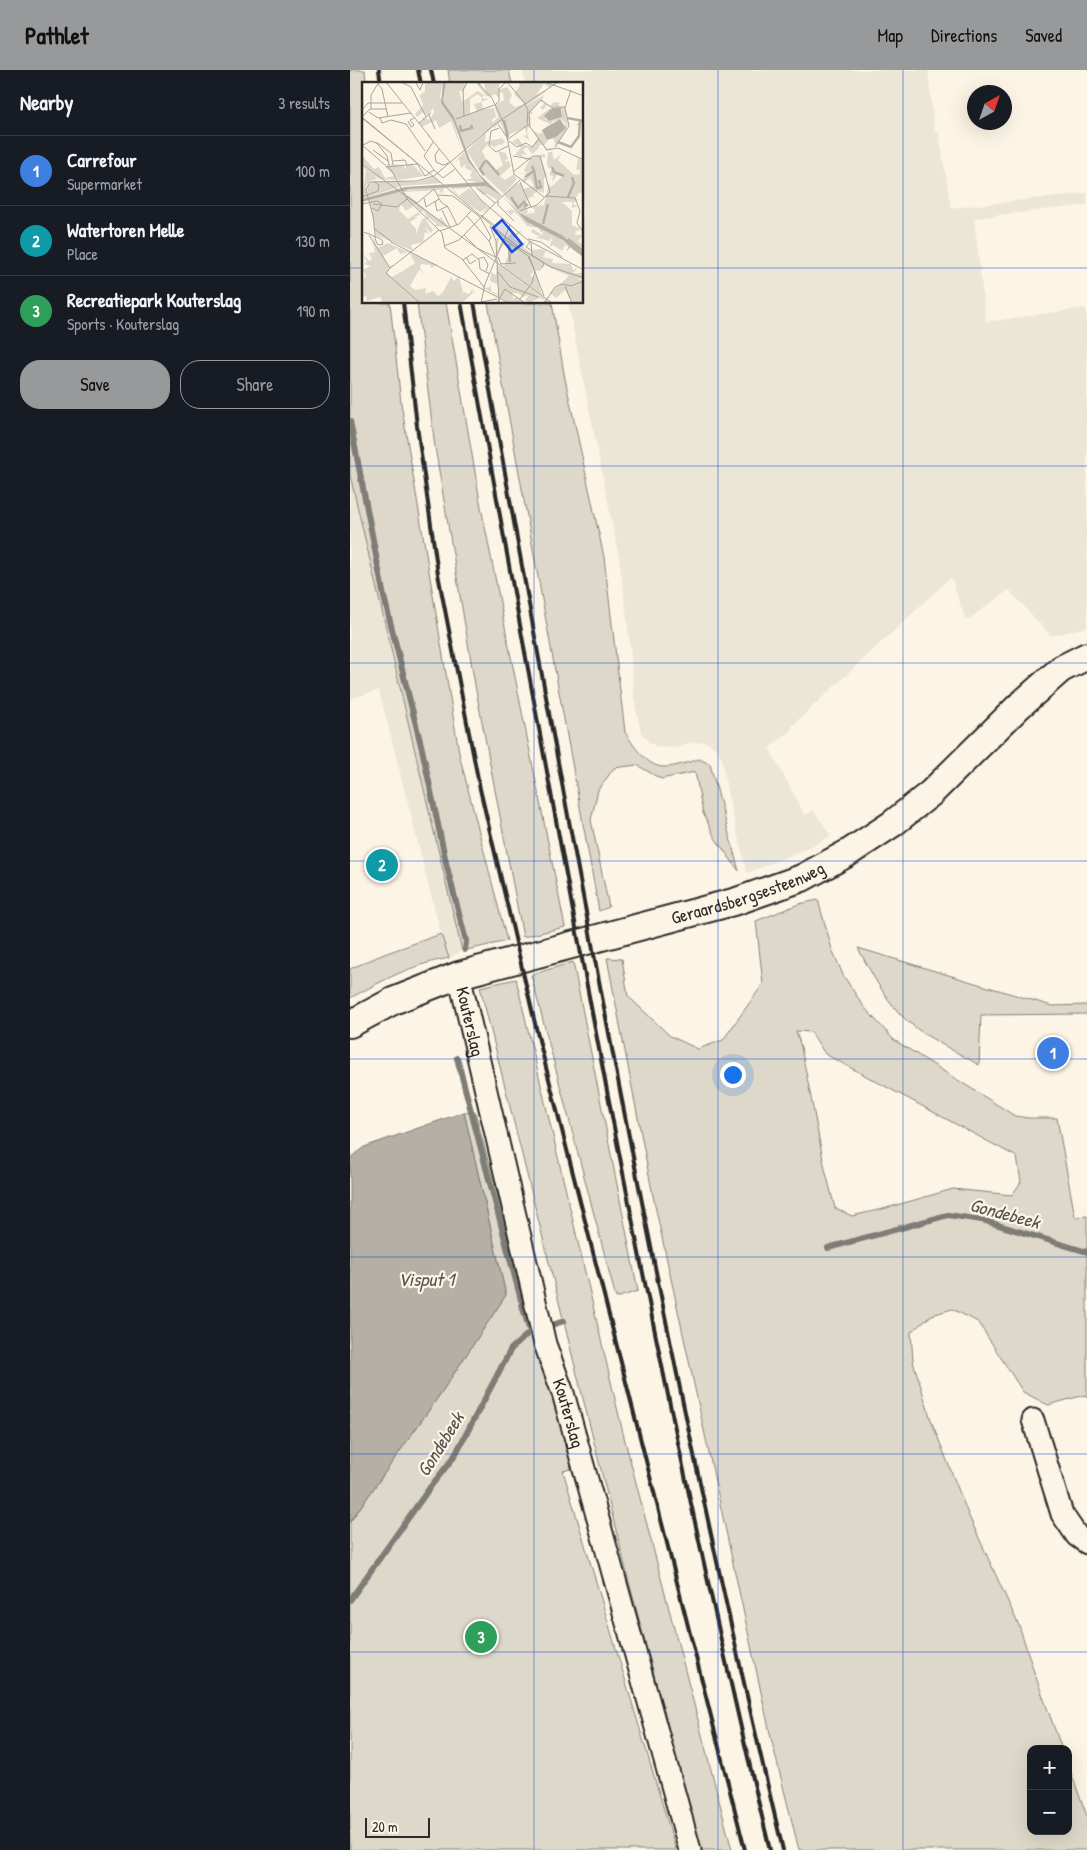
<!DOCTYPE html>
<html lang="en">
<head>
<meta charset="utf-8">
<style>
	:root { --surface:#171b24; --page:#242831; --text:#f1f3f6; --muted:#9ea1a6; --line:#363941; --accent:#98999b }
	body { margin:0; font-family:"Patrick Hand",sans-serif; background:var(--page); color:var(--text) }
	.controls { position:absolute; right:15px; bottom:15px; display:grid; overflow:hidden; border-radius:10px; box-shadow:0 5px 20px #0002 }
	.controls button { width:45px; height:45px; display:grid; place-items:center; padding:0; border:0; border-bottom:1px solid var(--line); background:var(--surface); color:var(--text); font:25px sans-serif }
	.compass { position:absolute; left:617px; top:15px; width:45px; height:45px; border-radius:50%; background:var(--surface); box-shadow:0 5px 20px #0002; rotate:40deg }
	.scale { position:absolute; left:15px; bottom:12px; width:65px; box-sizing:border-box; padding-left:5px; border:2px solid #2b2b2b; border-top:0; font-size:14px; line-height:18px; white-space:nowrap; color:#2b2b2b; -webkit-text-stroke:4px #fcf5e5; paint-order:stroke }
	.you { position:absolute; left:382px; top:1004px; width:18px; height:18px; margin:-12px; border:4px solid #fff; border-radius:50%; background:#1a73e8; box-shadow:0 0 0 8px #1a73e833 }
	.badge { display:grid; place-items:center; width:32px; height:32px; border-radius:50%; background:var(--accent); color:#fff; font-size:16px; font-weight:700 }
	.pin { position:absolute; translate:-50% -50%; border:2px solid #fff; box-shadow:0 1px 5px #0006 }
	.list { margin:0; padding:0; list-style:none }
	h2 { display:flex; justify-content:space-between; align-items:center; height:65px; margin:0; padding:0 20px; font-size:21px }
	h2 small { font-size:16px; font-weight:400; color:var(--muted) }
	.list li { display:grid; grid-template-columns:32px 1fr auto; gap:15px; align-items:center; box-sizing:border-box; height:70px; padding:0 20px; border-top:1px solid var(--line) }
	.list b { display:block; font-size:19px; white-space:nowrap }
	.list p { margin:0; font-size:16px; white-space:nowrap; color:var(--muted) }
	.list em { font-size:16px; font-style:normal; color:var(--muted) }
	.actions { display:flex; gap:10px; padding:15px 20px }
	.actions a { flex:1; padding:11px 0; border:1px solid var(--accent); border-radius:20px; text-align:center; font-size:18px; color:var(--accent) }
	.actions .main { background:var(--accent); color:#111 }
	.map { position:relative; flex:none; width:737px; height:1780px; overflow:hidden }
	header { display:flex; align-items:center; gap:30px; box-sizing:border-box; height:70px; padding:0 25px; background:var(--accent); color:#111 }
	header strong { font-size:24px }
	nav { display:flex; gap:28px; margin-inline-start:auto; font-size:18px }
	main { display:flex }
	aside { flex:1; background:var(--surface) }
	.map>svg:first-child { display:block }
	.built { fill:#ece6d7 }
	.green { fill:#ded8ca; stroke:#84827a; fill-rule:evenodd }
	.water { fill:#b4b0a5; stroke:#7d7b74 }
	.lines { fill:none; stroke-linecap:round; stroke-linejoin:round }
	.stream { stroke:#7d7b74; stroke-width:6 }
	.minor-casing { stroke:#2b2b2b; stroke-width:25 }
	.major-casing { stroke:#2b2b2b; stroke-width:30 }
	.minor { stroke:#fcf5e5; stroke-width:21 }
	.major { stroke:#fcf5e5; stroke-width:26 }
	.rail { stroke:#2b2b2b; stroke-width:4 }
	.grid { fill:none; stroke:#1d4ed8; stroke-width:1; stroke-opacity:0.55 }
	.labels { text-anchor:middle; stroke-width:4.5; stroke-linejoin:round; paint-order:stroke }
	.street-label { font-size:18px; fill:#2b2b2b; stroke:#fcf5e5 }
	.water-label { font-size:19px; font-style:italic; fill:#545350; stroke:#fcf5e5 }
	.inset-river { fill:none; stroke:#b4b0a5; stroke-width:2.5 }
	.inset-road { fill:none; stroke:#a8a49b; stroke-width:1 }
	.view { fill:#1d4ed8; fill-opacity:0.15; stroke:#1d4ed8; stroke-width:2.5 }
	.inset-edge { fill:none; stroke:#2b2b2b; stroke-width:2.5 }
</style>
</head>
<body>
<header>
<strong>Pathlet</strong>
<nav><a>Map</a><a>Directions</a><a>Saved</a></nav>
</header>
<main>
<aside>
<h2>Nearby<small>3 results</small></h2>
<ul class="list">
<li><span class="badge" style="background:#3f7fe0">1</span><div><b>Carrefour</b><p>Supermarket</p></div><em>100 m</em></li>
<li><span class="badge" style="background:#0f9aa8">2</span><div><b>Watertoren Melle</b><p>Place</p></div><em>130 m</em></li>
<li><span class="badge" style="background:#2e9e5b">3</span><div><b>Recreatiepark Kouterslag</b><p>Sports · Kouterslag</p></div><em>190 m</em></li>
</ul>
<div class="actions"><a class="main">Save</a><a>Share</a></div>
</aside>
<div class="map">
<svg width="737" height="1780" viewBox="0 0 737 1780">
	<rect width="100%" height="100%" fill="#fcf5e5"/>
	<filter id="ink" filterUnits="userSpaceOnUse"><feTurbulence type="fractalNoise" baseFrequency=".02" numOctaves="2"/><feDisplacementMap in="SourceGraphic" scale="10" xChannelSelector="R" yChannelSelector="G"/><feConvolveMatrix kernelMatrix="1 2 1 2 8 2 1 2 1" color-interpolation-filters="sRGB"/></filter>
	<g filter="url(#ink)">
		<!-- built -->
		<path class="built" d="M 172,0 L 578,0 L 584,61 L 589,63 L 601,138 L 737,123 L 737,135 L 624,148 L 636,252 L 735,238 L 737,249 L 737,557 L 701,566 L 659,520 L 616,551 L 601,507 L 443,655 L 440,661 L 419,678 L 455,745 L 464,741 L 481,766 L 454,780 L 397,803 L 377,722 L 372,688 L 366,679 L 359,673 L 352,672 L 339,673 L 327,678 L 307,677 L 299,672 L 291,663 L 284,629 L 280,574 L 270,493 L 218,233 L 232,232 L 232,14 L 175,14 Z
			M 0,405 L 112,881 L 99,888 L 91,864 L 29,620 L 0,629 Z"/>
		<!-- green -->
		<path class="green" d="M 0,0 L 15,0 L 16,14 L 14,14 L 14,232 L 40,233 L 51,333 L 110,688 L 157,871 L 112,881 L 0,405 Z
			M 98,0 L 159,0 L 162,14 L 100,14 Z
			M 67,233 L 96,233 L 131,437 L 215,857 L 173,867 L 125,615 L 85,377 Z
			M 138,233 L 202,233 L 215,309 L 254,487 L 275,662 C 283,675 297,697 314,697 C 325,697 339,692 349,689 L 360,694 L 389,801 L 365,768 L 353,743 L 345,702 L 311,709 L 287,695 L 264,698 L 248,720 L 241,750 L 259,837 L 249,841 Z
			M 468,830 L 482,879 L 493,905 L 514,937 L 544,970 L 665,1046 L 678,1048 L 707,1048 L 725,1147 L 737,1146 L 737,1327 L 735,1325 L 698,1335 L 673,1322 L 628,1252 L 602,1239 L 582,1245 L 561,1262 L 563,1291 L 581,1350 L 618,1444 L 670,1558 L 683,1599 L 712,1679 L 681,1679 L 681,1761 L 718,1761 L 718,1695 L 737,1746 L 737,1780 L 449,1780 L 421,1668 L 303,1126 L 257,888 L 272,889 L 278,926 L 320,966 L 348,979 L 373,970 L 413,914 L 406,851 L 449,834 ZM 446,961 L 461,962 L 475,984 L 667,1087 L 671,1112 L 662,1125 L 603,1119 L 533,1139 L 502,1146 L 485,1138 L 475,1099 L 451,977 Z
			M 91,864 L 99,888 C 60,895 34,910 0,928 L 0,899 L 34,884 Z
			M 508,878 L 702,936 L 737,935 L 737,944 L 631,945 L 629,995 C 604,980 569,965 550,944 C 533,925 520,901 508,878 Z
			M 223,892 L 288,1221 L 266,1228 L 181,905 Z
			M 166,909 L 273,1363 L 382,1780 L 351,1780 L 279,1512 L 130,917 Z
			M 125,1041 L 182,1257 L 205,1328 L 224,1398 L 213,1401 L 326,1780 L 0,1780 L 0,1452 L 91,1323 L 156,1225 L 114,1042 Z"/>
		<!-- water -->
		<path class="water" d="M 114,1042 L 156,1225 L 91,1323 L 0,1452 L 0,1088 L 14,1077 Z"/>
		<g class="lines">
			<!-- stream -->
			<path class="stream" d="M 0,351 L 34,527 L 72,679 L 97,797 L 116,871 L 115,880
				M 107,988 L 171,1230
				M 478,1178 L 598,1145 L 632,1150 L 737,1182
				M 172,1235 L 180,1262
				M 0,1530 L 81,1416 L 104,1387 L 161,1279 L 180,1262 L 214,1251"/>
			<defs>
				<g id="minor">
					<path id="s1" d="M 109,905 L 195,1274 L 213,1323 L 340,1780"/>
					<path d="M 683,1350 L 712,1444 L 727,1466 L 737,1473"/>
				</g>
				<g id="major">
					<path id="s2" d="M 0,954 L 43,931 L 109,905 L 387,831 L 452,808 L 498,783 L 542,754 L 581,723 L 668,637 L 711,599 L 737,586"/>
				</g>
			</defs>
			<!-- minor casing -->
			<use href="#minor" class="minor-casing"/>
			<!-- major casing -->
			<use href="#major" class="major-casing"/>
			<!-- minor -->
			<use href="#minor" class="minor"/>
			<!-- major -->
			<use href="#major" class="major"/>
			<!-- rail -->
			<path class="rail" d="M 29,0 L 31,14
				M 68,0 L 71,14
				M 81,0 L 84,14
				M 53,232 L 67,356 L 88,504 L 130,719 L 187,962 L 395,1780
				M 111,232 C 206,750 296,1269 420,1780
				M 124,232 C 218,750 310,1268 433,1780"/>
		</g>
	</g>
	<!-- grid -->
	<path class="grid" d="M 184,0 L 184,14M 368,0 L 368,1780M 553,0 L 553,1780M 0,198 L 14,198M 232,198 L 737,198M 184,232 L 184,1780M 0,396 L 737,396M 0,593 L 737,593M 0,791 L 737,791M 0,989 L 737,989M 0,1187 L 737,1187M 0,1384 L 737,1384M 0,1582 L 737,1582"/>
	<g class="labels">
		<!-- street labels -->
		<g class="street-label">
			<text dy="6" stroke="none"><textPath href="#s2" startOffset="420">Geraardsbergsesteenweg</textPath></text>
			<text dy="6" stroke="none"><textPath href="#s1" startOffset="48">Kouterslag</textPath></text>
			<text dy="6" stroke="none"><textPath href="#s1" startOffset="452">Kouterslag</textPath></text>
		</g>
		<!-- water labels -->
		<g class="water-label">
			<text transform="translate(655 1143) rotate(15)" y="7">Gondebeek</text>
			<text x="76" y="1216">Visput 1</text>
			<text transform="translate(90 1374) rotate(-58)" y="7">Gondebeek</text>
		</g>
	</g>
	<!-- overview -->
	<g transform="translate(12 12)">
		<rect width="221" height="221" fill="#fcf5e5"/>
		<path d="M 63,0 L 81,0 L 78,15 L 91,38 L 100,69 L 89,39 L 77,46 L 74,38 L 60,45 L 57,41 L 61,39 L 61,35 L 68,38 L 72,30 L 71,26 L 66,34 L 61,30 L 55,35 L 53,32 L 61,23 L 58,14 L 56,15 L 63,9 ZM 84,0 L 101,0 L 103,4 L 106,0 L 101,10 L 97,8 L 100,20 L 116,9 L 122,13 L 120,16 L 127,17 L 119,20 L 122,27 L 132,26 L 134,35 L 130,37 L 131,41 L 136,35 L 132,23 L 142,18 L 141,11 L 137,10 L 137,15 L 132,12 L 129,15 L 124,14 L 115,2 L 121,0 L 118,4 L 124,10 L 122,0 L 137,0 L 137,8 L 145,5 L 150,13 L 147,19 L 150,18 L 147,20 L 153,25 L 162,22 L 152,12 L 158,3 L 156,0 L 184,0 L 189,3 L 195,0 L 188,6 L 182,2 L 174,13 L 186,8 L 162,25 L 182,13 L 180,18 L 188,24 L 192,20 L 198,21 L 196,25 L 203,25 L 205,40 L 214,43 L 218,39 L 217,44 L 206,40 L 204,49 L 194,64 L 191,56 L 204,42 L 199,37 L 190,40 L 190,41 L 180,49 L 186,59 L 182,63 L 185,67 L 193,64 L 184,69 L 182,63 L 178,63 L 175,68 L 170,72 L 166,75 L 170,72 L 165,65 L 161,68 L 165,73 L 159,72 L 162,75 L 153,73 L 159,65 L 150,60 L 156,56 L 160,62 L 170,65 L 176,56 L 171,49 L 179,52 L 180,48 L 188,42 L 175,36 L 190,25 L 183,37 L 187,39 L 200,35 L 200,27 L 193,24 L 189,24 L 188,25 L 185,23 L 181,28 L 178,26 L 183,21 L 178,19 L 169,29 L 171,32 L 166,32 L 169,36 L 165,50 L 167,58 L 161,54 L 165,53 L 163,46 L 146,53 L 146,58 L 138,40 L 133,45 L 136,47 L 131,45 L 124,51 L 123,60 L 140,56 L 143,60 L 140,62 L 143,61 L 139,63 L 138,62 L 133,65 L 126,62 L 120,69 L 125,79 L 134,88 L 141,83 L 136,69 L 144,71 L 146,77 L 141,80 L 147,79 L 149,84 L 138,94 L 143,98 L 152,92 L 155,97 L 142,112 L 118,90 L 105,69 L 124,48 L 103,67 L 92,35 L 81,19 ZM 116,12 L 120,16 L 119,20 L 112,22 L 115,29 L 108,32 L 108,17 ZM 102,70 L 108,83 L 122,101 L 102,98 L 111,96 L 108,94 L 110,89 L 103,86 L 104,82 L 99,86 L 97,77 L 92,81 ZM 186,70 L 190,70 L 192,78 L 199,72 L 196,78 L 212,93 L 218,92 L 217,87 L 214,88 L 216,76 L 221,79 L 221,111 L 217,111 L 213,117 L 217,117 L 210,122 L 216,124 L 210,126 L 210,120 L 200,120 L 210,129 L 210,143 L 218,147 L 215,150 L 214,147 L 213,153 L 221,153 L 216,159 L 219,162 L 221,159 L 221,171 L 197,151 L 160,132 L 142,113 L 153,102 L 159,101 L 161,107 L 172,104 L 168,96 L 162,101 L 159,99 L 166,92 L 155,92 L 165,91 L 162,88 L 168,77 L 163,78 L 162,77 L 182,72 L 184,75 L 179,76 L 185,94 L 182,96 L 182,111 L 176,109 L 171,112 L 172,115 L 168,115 L 163,121 L 166,130 L 162,132 L 172,131 L 173,128 L 169,125 L 182,123 L 187,101 L 189,105 L 201,94 L 196,92 L 190,100 L 191,94 L 187,93 L 190,86 L 186,86 L 185,79 ZM 0,73 L 12,87 L 17,85 L 23,96 L 32,94 L 35,98 L 17,97 L 12,93 L 15,97 L 8,99 L 4,105 L 5,114 L 6,104 L 12,99 L 55,100 L 72,95 L 80,101 L 40,104 L 0,117 L 4,88 L 0,83 L 15,93 L 0,81 ZM 26,82 L 41,83 L 44,88 L 44,83 L 51,83 L 61,93 L 69,93 L 37,98 L 23,85 ZM 87,103 L 105,103 L 105,106 L 91,107 L 97,114 L 107,106 L 127,126 L 119,132 L 125,125 L 118,130 L 107,123 L 118,134 L 93,111 ZM 106,103 L 124,104 L 140,114 L 135,118 L 125,112 L 121,113 L 116,108 L 118,105 ZM 83,104 L 85,106 L 82,106 L 80,112 L 77,108 L 42,110 L 76,137 L 79,135 L 86,145 L 72,144 L 75,142 L 67,136 L 64,138 L 71,148 L 69,151 L 63,145 L 67,152 L 63,150 L 61,160 L 49,163 L 51,169 L 14,153 L 7,118 L 42,108 ZM 39,122 L 44,129 L 53,123 L 58,129 L 46,137 L 37,128 ZM 62,129 L 65,136 L 60,137 L 54,152 L 54,147 L 48,140 L 56,135 L 52,135 L 58,133 L 57,130 ZM 152,128 L 166,140 L 198,155 L 207,165 L 203,163 L 200,169 L 191,163 L 187,165 L 191,155 L 187,159 L 173,155 L 178,155 L 169,150 L 171,147 L 180,153 L 182,149 L 180,151 L 176,146 L 165,144 L 157,134 L 152,130 L 149,133 L 144,129 ZM 124,139 L 145,155 L 153,148 L 150,153 L 160,148 L 152,157 L 161,162 L 163,159 L 162,166 L 169,171 L 170,168 L 179,167 L 184,169 L 181,175 L 191,177 L 190,181 L 209,182 L 211,188 L 216,186 L 211,191 L 221,191 L 221,196 L 216,198 L 221,198 L 221,221 L 210,221 L 203,208 L 194,216 L 188,211 L 207,194 L 182,183 L 178,189 L 173,188 L 168,193 L 172,196 L 174,190 L 180,214 L 135,181 L 142,184 L 147,171 L 144,158 L 135,173 L 134,156 L 137,156 L 135,170 L 141,156 L 135,152 L 134,154 L 129,145 L 133,146 ZM 11,154 L 15,166 L 26,161 L 76,183 L 68,186 L 69,183 L 59,182 L 58,187 L 64,192 L 57,188 L 48,204 L 53,208 L 64,206 L 63,212 L 71,209 L 76,214 L 81,210 L 89,195 L 92,199 L 96,195 L 79,185 L 120,208 L 97,195 L 101,209 L 99,213 L 102,210 L 107,212 L 111,206 L 110,210 L 114,208 L 102,219 L 94,221 L 16,221 L 20,219 L 18,215 L 5,219 L 4,214 L 0,215 L 0,200 L 4,193 L 0,188 L 9,184 L 2,182 L 5,180 L 0,171 L 7,179 L 10,177 L 7,171 L 13,170 L 11,161 L 8,161 L 12,160 ZM 35,166 L 38,172 L 47,170 L 53,181 L 38,191 L 33,187 L 37,191 L 30,195 L 25,191 L 28,187 L 23,188 L 33,183 L 27,184 L 21,174 ZM 135,182 L 183,217 L 189,221 L 180,221 L 184,219 L 178,216 L 166,221 L 163,218 L 167,213 L 161,215 L 156,211 L 150,211 L 151,216 L 156,215 L 161,221 L 148,221 L 122,206 L 128,205 L 129,201 L 129,209 L 137,213 L 136,203 L 128,199 L 129,190 L 134,193 Z" fill="#ded8ca" fill-rule="evenodd"/>
		<path d="M 81,0 L 84,0 L 81,19 L 92,35 L 108,78 L 118,93 L 158,131 L 200,153 L 221,171 L 221,175 L 208,165 L 204,170 L 207,164 L 201,158 L 165,140 L 140,114 L 124,104 L 48,107 L 0,120 L 0,117 L 43,105 L 122,100 L 106,79 L 91,38 L 79,21 ZM 190,26 L 199,26 L 200,35 L 187,39 L 182,34 ZM 198,37 L 204,46 L 194,55 L 185,58 L 180,48 Z" fill="#b4b0a5"/>
		<path class="inset-river" d="M 205,36 L 222,39M 142,38 L 146,55M 98,43 L 99,49 L 110,46 L 109,43M 196,60 L 209,65 L 217,54 L 218,39M 124,78 L 137,93M 190,85 L 192,90 L 202,94M 172,89 L 175,106 L 179,105 L 177,98M 122,93 L 118,87 L 123,79M 163,95 L 172,89 L 170,84M 149,115 L 156,126 L 162,120 L 165,123 L 162,125M 206,115 L 212,101 L 210,95M 181,142 L 186,122M 206,157 L 222,170M 147,162 L 148,180"/>
		<path class="inset-road" d="M 24,0 L 68,55M 39,0 L 49,5 L 64,35M 115,0 L 130,16 L 143,44 L 152,92 L 182,115M 145,0 L 162,20 L 166,28 L 165,41 L 185,68M 183,0 L 222,14M 54,1 L 58,8 L 61,0M 16,2 L 20,7 L 26,35M 133,23 L 137,19 L 137,7 L 144,0M 8,27 L 25,27M 0,28 L 6,21 L 40,21M 7,30 L 16,36 L 49,31M 67,33 L 73,47M 0,35 L 9,26 L 9,13 L 17,0M 0,35 L 157,166 L 189,185 L 222,196M 102,35 L 101,8 L 105,0M 0,36 L 54,80 L 63,94 L 72,88M 18,36 L 20,41 L 29,38 L 44,42 L 63,69M 94,37 L 132,23M 46,39 L 49,45 L 52,43 L 48,38 L 52,36M 57,41 L 69,31M 136,42 L 146,57 L 166,43M 168,45 L 167,31 L 179,18 L 189,25 L 203,25M 137,46 L 129,49 L 127,64 L 134,70 L 146,64M 66,53 L 119,118 L 168,160M 147,59 L 155,65 L 164,61 L 170,65 L 177,57M 14,60 L 25,74 L 27,83M 71,60 L 62,74 L 72,88 L 81,96 L 93,87M 0,63 L 30,89 L 45,117 L 80,151 L 83,166 L 100,177 L 122,205M 1,63 L 9,59 L 17,62 L 29,71 L 31,83M 193,65 L 207,44 L 203,26 L 209,8M 77,67 L 73,73 L 74,80 L 81,83 L 87,81M 11,68 L 26,79M 185,68 L 196,66 L 222,78M 151,74 L 169,77M 31,79 L 43,78 L 45,83M 0,82 L 190,221M 25,85 L 55,82M 151,90 L 171,74 L 178,74M 158,100 L 169,125M 114,105 L 133,121M 76,113 L 91,114 L 118,135 L 129,155 L 127,159 L 134,176M 44,114 L 55,121 L 72,107 L 79,120 L 86,125 L 95,143M 183,114 L 213,116M 0,115 L 16,109 L 17,103 L 12,99M 62,116 L 64,125 L 77,117M 213,116 L 218,129 L 215,141 L 221,150M 73,119 L 75,129 L 86,124M 136,119 L 136,123 L 152,139M 0,122 L 15,119 L 20,122 L 16,129 L 10,126M 11,122 L 35,125 L 45,117M 128,126 L 158,98M 80,128 L 88,145M 157,129 L 175,123 L 188,110 L 178,74M 119,133 L 132,143M 105,134 L 127,159M 128,144 L 134,159 L 137,221M 13,147 L 30,160M 78,149 L 97,142 L 109,129M 2,150 L 4,151 L 8,152 L 11,154 L 15,155 L 17,156 L 20,158 L 21,162 L 16,163 L 14,159 L 13,156 L 13,152 L 12,144 L 12,141 L 11,134 L 4,108 L 8,100 L 55,99 L 72,94 L 133,42 L 196,0M 7,153 L 28,186M 102,153 L 115,166 L 133,175M 142,157 L 166,174 L 173,189 L 170,201 L 158,217M 166,157 L 179,160 L 200,175M 167,159 L 222,188M 169,159 L 164,165 L 170,169M 29,160 L 147,221M 169,161 L 170,173 L 182,181 L 180,186M 82,164 L 97,158 L 128,126M 167,174 L 182,214M 104,175 L 108,182 L 114,178M 136,175 L 139,182 L 154,181M 116,177 L 122,175 L 126,183 L 124,189M 101,178 L 110,172 L 117,178 L 118,187 L 128,192M 27,187 L 77,148M 27,187 L 24,191 L 58,221M 136,190 L 148,205 L 176,215M 203,204 L 210,221M 119,220 L 135,217M 119,221 L 123,202 L 148,143M 135,221 L 143,207 L 163,221M 179,221 L 183,220 L 193,205 L 200,202 L 209,204 L 222,199"/>
		<path class="view" d="M 140,138 L 160,162 L 150,170 L 131,146 Z"/>
		<rect width="221" height="221" class="inset-edge"/>
	</g>
</svg>
<div class="controls">
<button>+</button>
<button>−</button>
</div>
<svg class="compass" viewBox="-18 -18 36 36"><path d="M0-13l5 13h-10z" fill="#e53935"/><path d="M0 13l5-13h-10z" fill="#9ea1a6"/></svg>
<div class="scale">20 m</div>
<div class="you"></div>
<div class="pin badge" style="left:703px;top:983px;background:#3f7fe0">1</div>
<div class="pin badge" style="left:32px;top:795px;background:#0f9aa8">2</div>
<div class="pin badge" style="left:131px;top:1567px;background:#2e9e5b">3</div>
</div>
</main>
</body>
</html>
